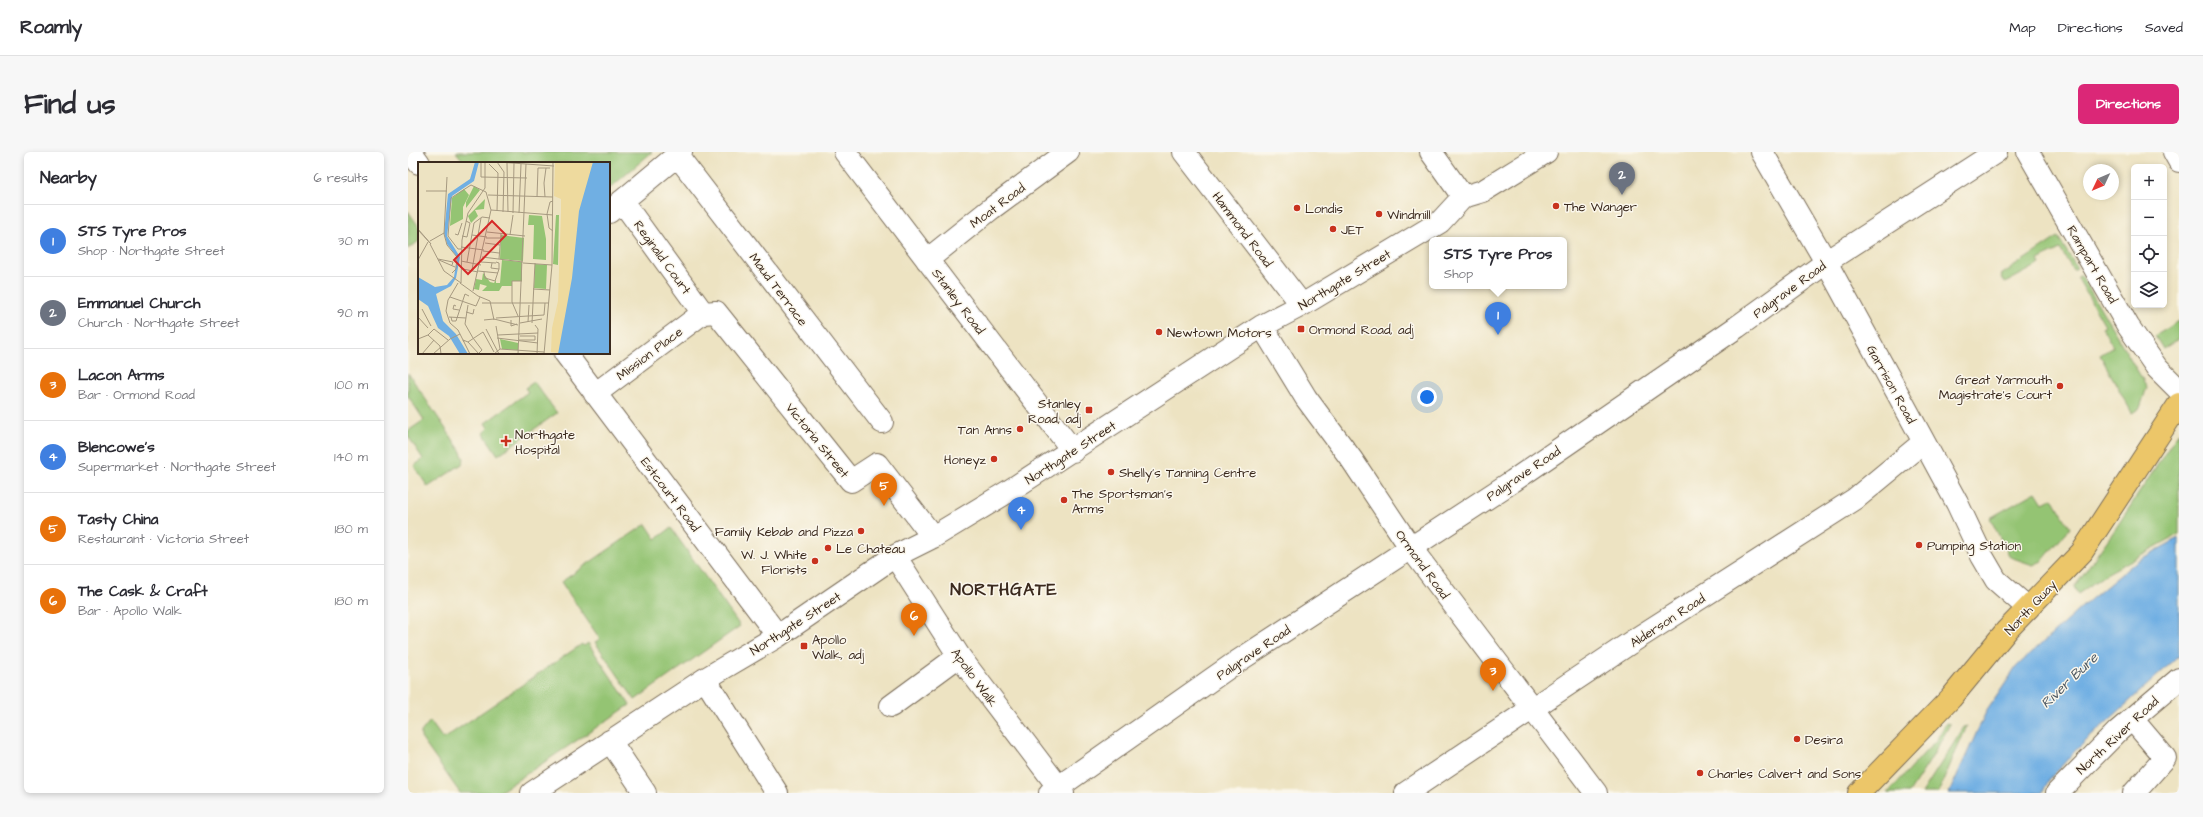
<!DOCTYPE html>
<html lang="en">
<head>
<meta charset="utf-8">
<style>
	:root { --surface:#fff; --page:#f7f7f7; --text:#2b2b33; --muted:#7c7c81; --line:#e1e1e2; --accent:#db2777 }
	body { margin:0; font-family:"Architects Daughter",sans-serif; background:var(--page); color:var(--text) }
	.controls { position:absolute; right:12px; top:12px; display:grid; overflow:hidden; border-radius:6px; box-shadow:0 2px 6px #0003 }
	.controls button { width:36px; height:36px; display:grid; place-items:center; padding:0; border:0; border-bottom:1px solid var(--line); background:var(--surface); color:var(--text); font:20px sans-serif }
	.compass { position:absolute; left:1675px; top:12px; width:36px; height:36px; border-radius:50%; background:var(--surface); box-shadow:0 2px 6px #0003; rotate:226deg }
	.you { position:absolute; left:1019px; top:245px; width:14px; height:14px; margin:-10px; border:3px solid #fff; border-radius:50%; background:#1a73e8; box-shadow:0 0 0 6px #1a73e833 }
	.badge { display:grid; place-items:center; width:26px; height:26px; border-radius:50%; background:var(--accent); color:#fff; font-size:13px; font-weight:700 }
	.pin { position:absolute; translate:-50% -33px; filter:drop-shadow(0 1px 2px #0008) }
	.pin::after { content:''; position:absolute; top:21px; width:14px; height:12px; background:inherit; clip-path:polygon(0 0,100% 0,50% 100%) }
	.popup { position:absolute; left:1021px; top:85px; width:138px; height:52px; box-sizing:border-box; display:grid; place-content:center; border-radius:6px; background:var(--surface); filter:drop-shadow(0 1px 3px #0005); font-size:13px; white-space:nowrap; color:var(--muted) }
	.popup b { font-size:15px; color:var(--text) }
	.popup::after { content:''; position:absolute; left:50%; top:100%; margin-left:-8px; border:8px solid transparent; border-top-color:var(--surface) }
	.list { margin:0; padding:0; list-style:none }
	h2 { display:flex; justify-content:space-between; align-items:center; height:52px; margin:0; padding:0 16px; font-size:17px }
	h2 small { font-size:13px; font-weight:400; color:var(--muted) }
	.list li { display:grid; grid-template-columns:26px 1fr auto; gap:12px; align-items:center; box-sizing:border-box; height:72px; padding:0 16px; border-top:1px solid var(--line) }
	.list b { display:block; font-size:15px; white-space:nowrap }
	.list p { margin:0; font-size:13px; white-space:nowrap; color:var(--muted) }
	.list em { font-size:13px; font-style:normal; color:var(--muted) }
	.icon { flex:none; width:22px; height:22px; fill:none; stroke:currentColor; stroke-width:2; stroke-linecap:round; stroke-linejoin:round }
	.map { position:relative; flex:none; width:1771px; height:641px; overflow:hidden; border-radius:6px }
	header { display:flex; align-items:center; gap:24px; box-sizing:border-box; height:56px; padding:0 20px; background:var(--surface); border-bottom:1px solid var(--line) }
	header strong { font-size:19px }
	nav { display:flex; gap:22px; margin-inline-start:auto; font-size:14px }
	.intro { display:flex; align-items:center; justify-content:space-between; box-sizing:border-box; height:96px; padding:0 24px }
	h1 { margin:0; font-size:28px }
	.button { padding:10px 18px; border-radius:6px; background:var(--accent); color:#fff; font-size:14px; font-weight:700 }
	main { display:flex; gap:24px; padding:0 24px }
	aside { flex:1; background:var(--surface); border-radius:6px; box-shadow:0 2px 6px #0003 }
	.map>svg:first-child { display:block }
	.green { fill:#94c473; stroke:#687748 }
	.water { fill:#70afe3; stroke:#566c80 }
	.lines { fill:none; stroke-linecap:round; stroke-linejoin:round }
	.minor-casing { stroke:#796b57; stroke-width:24 }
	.major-casing { stroke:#796b57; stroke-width:24 }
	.minor { stroke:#fff; stroke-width:22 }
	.major { stroke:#ecc669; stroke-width:22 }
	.poi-dot { fill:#c8321e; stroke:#fbf7ec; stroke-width:1.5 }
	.labels { text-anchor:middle; stroke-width:3; stroke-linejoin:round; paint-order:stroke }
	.street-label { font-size:13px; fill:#3b2a1e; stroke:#fbf7ec }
	.poi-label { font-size:13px; fill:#3b2a1e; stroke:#fbf7ec; text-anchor:start }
	.water-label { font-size:14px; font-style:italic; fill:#4e5963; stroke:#fbf7ec }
	.district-label { font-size:17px; font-weight:bold; letter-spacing:1px; fill:#3b2a1e; stroke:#fbf7ec }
	.inset-road { fill:none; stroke:#a69980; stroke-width:1 }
	.view { fill:#d62828; fill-opacity:0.15; stroke:#d62828; stroke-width:2 }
	.inset-edge { fill:none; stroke:#3b2a1e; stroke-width:2 }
</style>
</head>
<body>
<header>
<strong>Roamly</strong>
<nav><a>Map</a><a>Directions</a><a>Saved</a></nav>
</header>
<div class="intro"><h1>Find us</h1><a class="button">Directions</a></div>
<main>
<aside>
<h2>Nearby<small>6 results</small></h2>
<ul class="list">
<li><span class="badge" style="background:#3f7fe0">1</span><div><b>STS Tyre Pros</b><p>Shop · Northgate Street</p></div><em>30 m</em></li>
<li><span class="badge" style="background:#6b7280">2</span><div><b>Emmanuel Church</b><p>Church · Northgate Street</p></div><em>90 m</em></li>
<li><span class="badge" style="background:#e8710a">3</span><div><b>Lacon Arms</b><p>Bar · Ormond Road</p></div><em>100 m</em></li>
<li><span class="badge" style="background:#3f7fe0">4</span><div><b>Blencowe's</b><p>Supermarket · Northgate Street</p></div><em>140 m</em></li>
<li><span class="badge" style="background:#e8710a">5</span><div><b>Tasty China</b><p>Restaurant · Victoria Street</p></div><em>180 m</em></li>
<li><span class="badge" style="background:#e8710a">6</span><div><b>The Cask &amp; Craft</b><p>Bar · Apollo Walk</p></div><em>180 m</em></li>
</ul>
</aside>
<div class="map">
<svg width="1771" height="641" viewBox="0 0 1771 641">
	<rect width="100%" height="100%" fill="#fbf7ec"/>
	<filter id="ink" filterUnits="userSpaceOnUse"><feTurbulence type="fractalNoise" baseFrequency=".025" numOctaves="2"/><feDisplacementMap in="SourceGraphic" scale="8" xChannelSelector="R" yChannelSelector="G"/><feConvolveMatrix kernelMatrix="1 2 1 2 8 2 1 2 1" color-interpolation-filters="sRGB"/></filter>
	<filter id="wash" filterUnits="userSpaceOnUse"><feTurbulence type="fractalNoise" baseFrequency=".012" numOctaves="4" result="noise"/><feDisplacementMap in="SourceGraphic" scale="16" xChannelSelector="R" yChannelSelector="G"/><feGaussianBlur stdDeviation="0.9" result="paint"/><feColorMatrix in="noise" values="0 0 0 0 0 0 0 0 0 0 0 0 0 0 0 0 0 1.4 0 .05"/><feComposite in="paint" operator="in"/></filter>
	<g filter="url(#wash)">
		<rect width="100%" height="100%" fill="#ede3c2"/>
		<!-- green -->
		<path class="green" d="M 48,0 L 244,0 L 201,37 L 201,11 L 57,11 Z
			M 0,59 L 11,75 L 11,89 L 0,97 Z
			M 1650,85 L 1669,116 L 1665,118 L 1652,97 L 1630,108 L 1632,112 L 1597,131 L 1593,123 Z
			M 1673,123 L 1739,235 L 1732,256 L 1724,261 L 1692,203 L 1705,195 L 1694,175 L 1697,173 L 1669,125 Z
			M 1771,169 L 1771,187 L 1755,197 L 1747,184 Z
			M 0,221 L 52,298 L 56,307 L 54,312 L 20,335 L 6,314 L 15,307 L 0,284 L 0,279 L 16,268 L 0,244 Z
			M 126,230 L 149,261 L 90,303 L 75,281 L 80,276 L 77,271 L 120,240 L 117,236 Z
			M 1771,280 L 1771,382 L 1698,422 L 1670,442 L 1666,435 L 1706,379 Z
			M 1628,340 L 1635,351 L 1645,346 L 1662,376 L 1634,409 L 1625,413 L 1602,405 L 1582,366 Z
			M 238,372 L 248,387 L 263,376 L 332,474 L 227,548 L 187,490 L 192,487 L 153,430 Z
			M 180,491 L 222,553 L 90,641 L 52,641 L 13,586 L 13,580 L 22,569 L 35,587 L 174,492 L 176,494 Z
			M 1538,571 L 1542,572 L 1523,607 L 1501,641 L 1480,641 L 1529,587 Z
			M 1559,574 L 1530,641 L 1514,641 L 1556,575 Z"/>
		<!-- water -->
		<path class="water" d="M 1771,386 L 1771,504 L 1667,599 L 1641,628 L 1634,641 L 1541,641 L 1578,560 L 1609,514 L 1676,453 L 1729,409 Z"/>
	</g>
	<g filter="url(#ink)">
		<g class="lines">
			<defs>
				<path id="minor" d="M 3,0 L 11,11
					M 437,0 L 665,299
					M 776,0 L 894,153
					M 1023,0 L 1055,45
					M 1354,0 L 1418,110 L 1490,242 L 1549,351 L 1574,404 L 1588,428 L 1620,456
					M 1620,0 L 1720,174 L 1749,216 L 1771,238
					M 1766,0 L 1771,9
					M 269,3 L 474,270
					M 214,49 L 295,161
					M 201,60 L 273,0
					M 519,108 L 584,56 L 660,0
					M 295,161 L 308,160 L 443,329 L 469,312 L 525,385
					M 854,174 L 898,246 L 944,308 L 1002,395 L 1188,641
					M 157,201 L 370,484
					M 187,242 L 295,161
					M 487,404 L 551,504 L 655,641
					M 297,527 L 369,641
					M 483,554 L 551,504
					M 1724,567 L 1757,606 L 1726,641
					M 202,589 L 237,641
					M 124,641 L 297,527 L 370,484 L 487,404 L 525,385 L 601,339 L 854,174 L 894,153 L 1032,70 L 1055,45 L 1075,39 L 1138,0
					M 642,641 L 824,513 L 1105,329 L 1329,175 L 1427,104 L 1588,0
					M 998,641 L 1225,489 L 1447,347 L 1516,290
					M 1649,641 L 1710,579 L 1771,527"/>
				<path id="major" d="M 1451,641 L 1543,546 L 1599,478 L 1674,400 L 1771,252"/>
			</defs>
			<!-- minor casing -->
			<use href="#minor" class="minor-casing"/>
			<!-- major casing -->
			<use href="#major" class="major-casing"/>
			<!-- minor -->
			<use href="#minor" class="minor"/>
			<!-- major -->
			<use href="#major" class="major"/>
		</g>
	</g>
	<!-- markers -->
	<g class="poi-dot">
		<circle cx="1148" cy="54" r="4"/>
		<circle cx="889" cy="56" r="4"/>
		<circle cx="971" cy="62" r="4"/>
		<circle cx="925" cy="77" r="4"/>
		<rect x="889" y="173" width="8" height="8" rx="2"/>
		<circle cx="751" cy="180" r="4"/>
		<circle cx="1652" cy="234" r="4"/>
		<rect x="677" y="254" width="8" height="8" rx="2"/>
		<circle cx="612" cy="277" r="4"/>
		<path d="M96 283h4v4h4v4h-4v4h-4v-4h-4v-4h4z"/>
		<circle cx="586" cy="307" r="4"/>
		<circle cx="703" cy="320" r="4"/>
		<circle cx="656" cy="348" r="4"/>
		<circle cx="453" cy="379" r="4"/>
		<circle cx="1511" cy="393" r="4"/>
		<circle cx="420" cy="396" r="4"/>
		<circle cx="407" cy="409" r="4"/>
		<rect x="392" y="490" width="8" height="8" rx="2"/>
		<circle cx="1389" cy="587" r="4"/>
		<circle cx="1292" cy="621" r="4"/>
	</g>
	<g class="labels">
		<!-- street labels -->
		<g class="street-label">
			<text transform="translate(589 53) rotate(-37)" y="5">Moat Road</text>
			<text transform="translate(835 77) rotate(53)" y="5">Hammond Road</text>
			<text transform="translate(255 105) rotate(54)" y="5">Reginald Court</text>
			<text transform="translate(1685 112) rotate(60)" y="5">Rampart Road</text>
			<text transform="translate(936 127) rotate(-31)" y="5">Northgate Street</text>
			<text transform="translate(371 137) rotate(53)" y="5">Maud Terrace</text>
			<text transform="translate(1381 137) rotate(-36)" y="5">Palgrave Road</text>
			<text transform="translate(551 149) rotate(53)" y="5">Stanley Road</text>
			<text transform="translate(241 201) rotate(-37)" y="5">Mission Place</text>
			<text transform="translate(1484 232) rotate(61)" y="5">Garrison Road</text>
			<text transform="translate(410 288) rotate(51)" y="5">Victoria Street</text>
			<text transform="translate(662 300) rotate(-33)" y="5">Northgate Street</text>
			<text transform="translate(1115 321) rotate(-34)" y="5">Palgrave Road</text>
			<text transform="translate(263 342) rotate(53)" y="5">Estcourt Road</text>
			<text transform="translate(1015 412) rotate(54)" y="5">Ormond Road</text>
			<text transform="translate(1622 455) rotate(-47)" y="5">North Quay</text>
			<text transform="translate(1259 468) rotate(-33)" y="5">Alderson Road</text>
			<text transform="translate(387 471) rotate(-33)" y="5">Northgate Street</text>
			<text transform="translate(845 500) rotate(-34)" y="5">Palgrave Road</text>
			<text transform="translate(567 525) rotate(54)" y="5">Apollo Walk</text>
			<text transform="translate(1709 583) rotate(-43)" y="5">North River Road</text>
		</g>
		<!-- poi labels -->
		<g class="poi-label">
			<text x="1156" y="59">The Wanger</text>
			<text x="897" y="61">Londis</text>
			<text x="979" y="67">Windmill</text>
			<text x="933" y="82">JET</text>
			<text x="901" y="182">Ormond Road, adj</text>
			<text x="759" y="185">Newtown Motors</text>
			<text x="1644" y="232" text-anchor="end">Great Yarmouth<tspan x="1644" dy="15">Magistrate's Court</tspan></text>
			<text x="673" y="256" text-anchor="end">Stanley<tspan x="673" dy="15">Road, adj</tspan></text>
			<text x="604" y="282" text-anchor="end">Tan Anns</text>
			<text x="107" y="287">Northgate<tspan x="107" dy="15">Hospital</tspan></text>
			<text x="578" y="312" text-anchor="end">Honeyz</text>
			<text x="711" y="325">Shelly's Tanning Centre</text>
			<text x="664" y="346">The Sportsman's<tspan x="664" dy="15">Arms</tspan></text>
			<text x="445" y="384" text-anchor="end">Family Kebab and Pizza</text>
			<text x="1519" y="398">Pumping Station</text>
			<text x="428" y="401">Le Chateau</text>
			<text x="399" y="407" text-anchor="end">W. J. White<tspan x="399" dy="15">Florists</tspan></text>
			<text x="404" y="492">Apollo<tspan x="404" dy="15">Walk, adj</tspan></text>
			<text x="1397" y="592">Desira</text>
			<text x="1300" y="626">Charles Calvert and Sons</text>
		</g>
		<!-- water labels -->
		<g class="water-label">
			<text transform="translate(1661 528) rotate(-44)" y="5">River Bure</text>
		</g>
		<!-- district labels -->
		<g class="district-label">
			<text x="596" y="443">NORTHGATE</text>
		</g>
	</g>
	<!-- overview -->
	<g transform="translate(10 10)">
		<rect width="192" height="192" fill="#ede3c2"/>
		<path d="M 56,24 L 62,28 L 48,46 L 48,40 ZM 46,27 L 51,33 L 45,45 L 45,57 L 32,64 L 34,36 ZM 67,37 L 66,47 L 57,48 L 60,54 L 53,61 L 50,54 ZM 111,53 L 124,54 L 128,77 L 128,98 L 115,97 L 116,63 L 110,63 ZM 138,53 L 141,53 L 140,103 L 135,102 ZM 83,73 L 106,76 L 105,99 L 82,97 ZM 84,98 L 104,100 L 104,119 L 94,119 L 94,124 L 84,124 L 81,129 L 64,129 L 69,124 L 62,122 L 61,128 L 56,127 L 58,117 L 64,118 L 65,111 L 72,120 L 76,121 L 78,118 L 78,121 L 82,121 ZM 117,102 L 129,103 L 128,127 L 116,126 ZM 82,177 L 100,181 L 100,188 L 84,187 Z" fill="#94c473"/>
		<path d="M 137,0 L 176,0 L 149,192 L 133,190 L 134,166 L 140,139 L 143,50 L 143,37 L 136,34 Z" fill="#eeda9e"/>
		<path d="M 57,0 L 61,0 L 56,19 L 34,34 L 29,74 L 42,95 L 38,116 L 33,124 L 18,132 L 25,159 L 38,172 L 50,192 L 42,192 L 31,174 L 20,166 L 10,144 L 0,137 L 0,115 L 17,125 L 29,123 L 36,115 L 39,95 L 29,82 L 26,71 L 30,32 L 52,17 ZM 175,0 L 192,0 L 192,192 L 140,192 L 154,116 L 161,49 Z" fill="#70afe3"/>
		<path class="inset-road" d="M 63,0 L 63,15 L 109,16M 79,0 L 86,10 L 85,50M 80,0 L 136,4M 89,1 L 90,50M 71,2 L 80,11 L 79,49M 29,15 L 26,72 L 29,83 L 39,95 L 38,107 L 34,111M 8,29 L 29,29M 70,33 L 135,35M 119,35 L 120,6 L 132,6M 127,35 L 126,21 L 128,6M 73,48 L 135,53M 95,51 L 96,1M 101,51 L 103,2M 0,67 L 13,82 L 0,68M 135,69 L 131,66 L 129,52 L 132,40 L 135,39M 69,70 L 107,74M 37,72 L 40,73 L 44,61M 54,73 L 69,75M 92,73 L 95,53M 44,74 L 49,75 L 52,61 L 48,59M 68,76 L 82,76M 12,79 L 26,71M 67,81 L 82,83M 12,82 L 26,109 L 43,121 L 44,78 L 50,51 L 67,26 L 67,0M 43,85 L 66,88M 43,87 L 40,87 L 30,74 L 33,36 L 53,23 L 68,30 L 73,48 L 55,129M 65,89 L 81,91M 64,95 L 105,100M 20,97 L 35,100 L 34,103M 81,97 L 83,72M 0,98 L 10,80M 21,98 L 37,105M 43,99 L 63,103M 49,100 L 56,61 L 64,55 L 72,56M 63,100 L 78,101M 74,101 L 73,106 L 81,107M 105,101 L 134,103M 45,107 L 60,110M 54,108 L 63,56M 60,109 L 80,111M 66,110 L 67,116 L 77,119 L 81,107 L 81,101 L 78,100M 40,121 L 30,138 L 28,149 L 32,161 L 40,168 L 46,180M 42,121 L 60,134 L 72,139 L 76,158M 115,127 L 132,128M 32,135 L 58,144 L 62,135M 64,141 L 131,141M 50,143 L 47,162 L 55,176M 38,144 L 36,143 L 35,147 L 41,148M 4,147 L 13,164M 48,150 L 55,152 L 56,147M 126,153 L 127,141M 100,154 L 94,140 L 94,119 L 104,119M 0,155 L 10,166M 31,155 L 48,156M 33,155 L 34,159 L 38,159 L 47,132 L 51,134M 78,156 L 126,153M 66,158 L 76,157 L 100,163M 93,158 L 93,164 L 99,162M 110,160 L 111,143M 102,161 L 124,157M 114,161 L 117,101M 117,163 L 120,167 L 119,192M 68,167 L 81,192M 10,173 L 16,167 L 30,178M 80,173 L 120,171M 55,176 L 64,188 L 61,191M 79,176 L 120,181M 0,177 L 10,173 L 22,184 L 23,192M 45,178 L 50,180 L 65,170 L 76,190M 45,178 L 52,192M 101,178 L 117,178 L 117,174 L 102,174M 50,180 L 61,192M 82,187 L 126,190M 4,192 L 16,178M 15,192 L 32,177 L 42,172M 76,192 L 82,187 L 78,164M 100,192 L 108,2M 126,192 L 134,103 L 135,0"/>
		<path class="view" d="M 74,59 L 88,73 L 50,112 L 36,98 Z"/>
		<rect width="192" height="192" class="inset-edge"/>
	</g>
</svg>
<div class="controls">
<button>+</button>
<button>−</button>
<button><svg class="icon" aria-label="locate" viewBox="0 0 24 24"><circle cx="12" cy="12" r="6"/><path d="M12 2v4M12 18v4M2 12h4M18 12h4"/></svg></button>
<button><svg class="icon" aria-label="layers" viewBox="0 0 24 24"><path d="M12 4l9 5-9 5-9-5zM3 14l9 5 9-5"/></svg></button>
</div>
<svg class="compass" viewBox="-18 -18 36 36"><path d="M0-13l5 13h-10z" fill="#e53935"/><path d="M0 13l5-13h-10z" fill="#7c7c81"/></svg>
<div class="you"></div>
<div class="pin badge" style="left:1090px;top:183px;background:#3f7fe0">1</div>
<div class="popup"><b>STS Tyre Pros</b>Shop</div>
<div class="pin badge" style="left:1214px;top:43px;background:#6b7280">2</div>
<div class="pin badge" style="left:1085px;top:539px;background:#e8710a">3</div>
<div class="pin badge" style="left:613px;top:378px;background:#3f7fe0">4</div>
<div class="pin badge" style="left:476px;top:354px;background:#e8710a">5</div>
<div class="pin badge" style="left:506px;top:484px;background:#e8710a">6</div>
</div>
</main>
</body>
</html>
